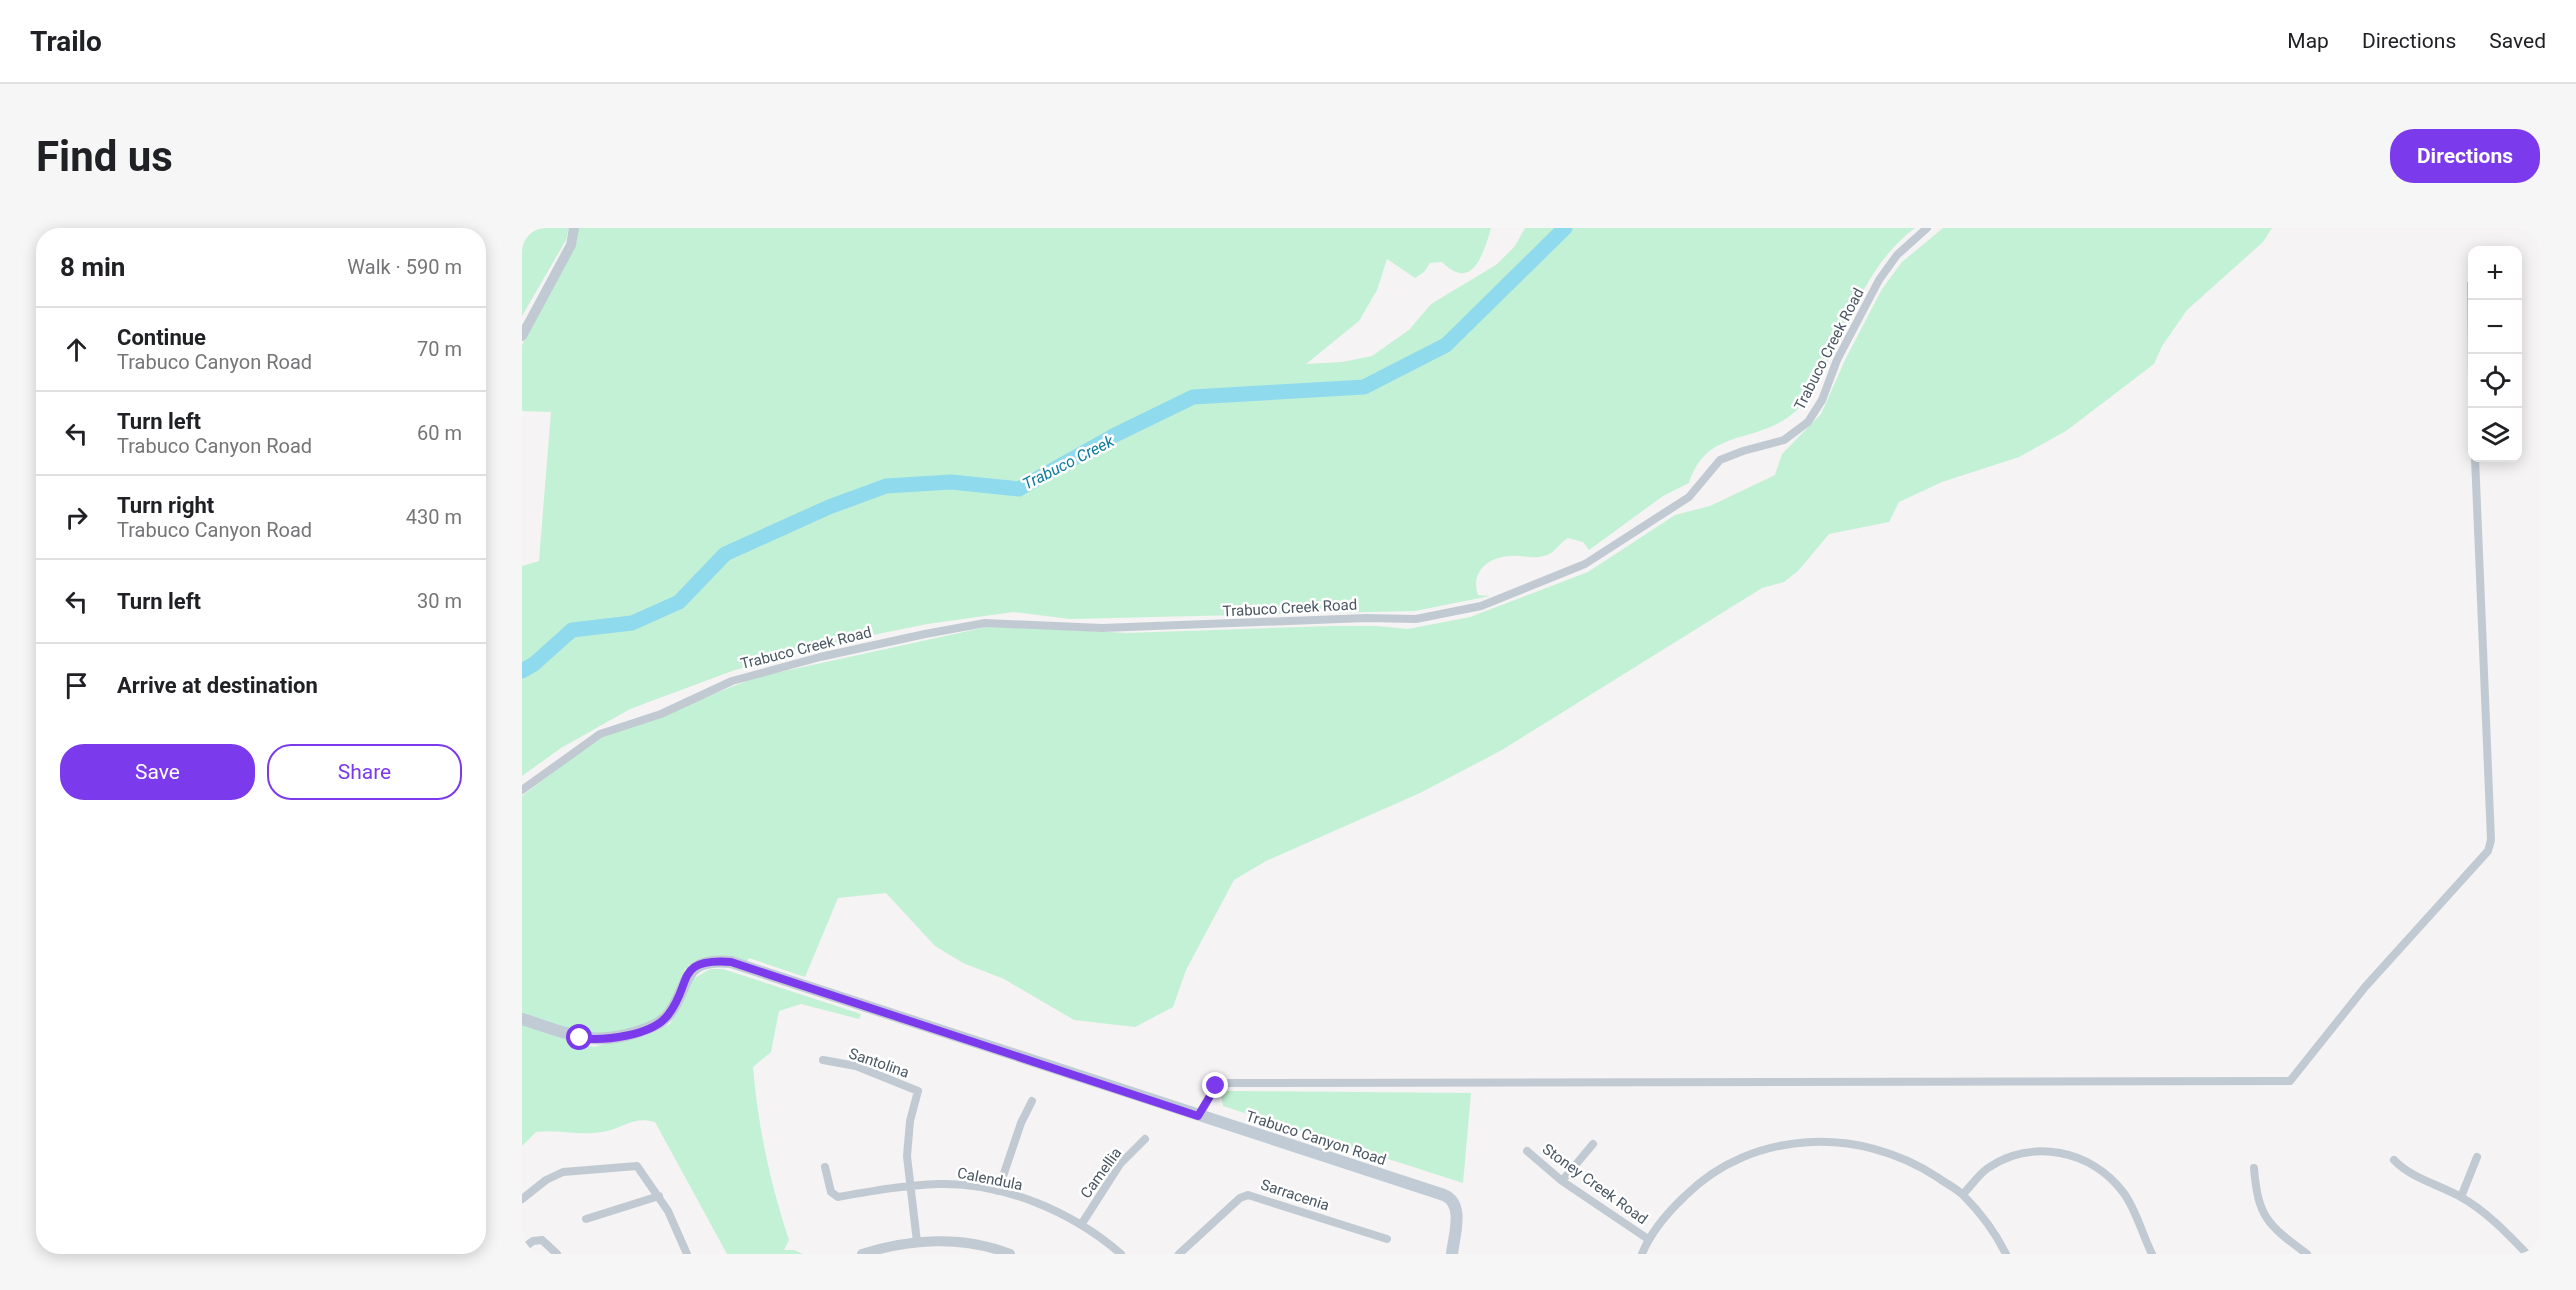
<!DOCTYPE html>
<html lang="en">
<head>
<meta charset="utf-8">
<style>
	:root { --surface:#fff; --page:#f6f6f6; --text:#202124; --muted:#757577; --line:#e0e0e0; --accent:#7c3aed }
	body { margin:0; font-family:Roboto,sans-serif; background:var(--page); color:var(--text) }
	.controls { position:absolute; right:18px; top:18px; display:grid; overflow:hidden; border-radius:12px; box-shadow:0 3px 15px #0003 }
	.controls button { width:54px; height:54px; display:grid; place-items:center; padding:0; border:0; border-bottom:2px solid var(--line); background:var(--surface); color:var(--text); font:30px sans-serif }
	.stop { position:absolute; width:18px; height:18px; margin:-14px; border:4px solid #7c3aed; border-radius:50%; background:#fff }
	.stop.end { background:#7c3aed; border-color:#fff; box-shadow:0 2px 6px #0008 }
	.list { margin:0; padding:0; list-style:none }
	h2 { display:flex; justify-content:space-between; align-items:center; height:78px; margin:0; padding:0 24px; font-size:26px }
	h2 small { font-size:20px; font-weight:400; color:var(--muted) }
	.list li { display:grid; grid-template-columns:39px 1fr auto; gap:18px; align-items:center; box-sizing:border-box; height:84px; padding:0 24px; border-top:2px solid var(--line) }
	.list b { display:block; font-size:22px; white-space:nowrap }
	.list p { margin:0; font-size:20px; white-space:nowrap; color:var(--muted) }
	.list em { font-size:20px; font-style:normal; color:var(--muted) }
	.actions { display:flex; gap:12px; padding:18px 24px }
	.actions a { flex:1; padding:14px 0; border:2px solid var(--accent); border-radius:24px; text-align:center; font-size:21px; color:var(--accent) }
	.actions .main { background:var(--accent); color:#fff }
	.icon { flex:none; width:33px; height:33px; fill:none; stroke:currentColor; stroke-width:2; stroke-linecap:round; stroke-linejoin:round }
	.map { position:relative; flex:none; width:2018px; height:1026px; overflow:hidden; border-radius:24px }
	header { display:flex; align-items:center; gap:36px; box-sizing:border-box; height:84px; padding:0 30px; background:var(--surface); border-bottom:2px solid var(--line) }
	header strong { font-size:28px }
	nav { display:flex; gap:33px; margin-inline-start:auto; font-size:21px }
	.intro { display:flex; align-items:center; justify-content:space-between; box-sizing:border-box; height:144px; padding:0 36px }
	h1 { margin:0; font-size:42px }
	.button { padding:15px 27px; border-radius:24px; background:var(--accent); color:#fff; font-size:21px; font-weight:700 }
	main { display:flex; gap:36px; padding:0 36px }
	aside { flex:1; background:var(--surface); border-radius:24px; box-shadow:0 3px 15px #0003 }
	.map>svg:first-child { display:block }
	.green { fill:#c3f1d5 }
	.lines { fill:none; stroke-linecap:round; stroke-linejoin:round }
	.river { stroke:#90daee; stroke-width:15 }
	.minor { stroke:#c1cad2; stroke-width:8 }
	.tertiary { stroke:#c1cad2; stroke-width:10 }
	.secondary { stroke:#c1cbd6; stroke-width:12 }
	.route { stroke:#7c3aed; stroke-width:8 }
	.labels { text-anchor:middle; stroke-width:5; stroke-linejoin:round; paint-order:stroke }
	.street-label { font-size:15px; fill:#4a5661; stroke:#fff }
	.water-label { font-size:16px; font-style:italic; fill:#0c7c9b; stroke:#fff }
</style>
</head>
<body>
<header>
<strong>Trailo</strong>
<nav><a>Map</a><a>Directions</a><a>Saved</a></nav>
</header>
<div class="intro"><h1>Find us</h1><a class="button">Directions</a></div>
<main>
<aside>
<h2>8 min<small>Walk · 590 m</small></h2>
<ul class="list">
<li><svg class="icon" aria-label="ahead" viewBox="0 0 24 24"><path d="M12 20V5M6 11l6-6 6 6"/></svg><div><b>Continue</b><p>Trabuco Canyon Road</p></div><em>70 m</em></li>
<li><svg class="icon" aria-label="left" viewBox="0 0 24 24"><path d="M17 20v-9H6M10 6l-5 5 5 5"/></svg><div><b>Turn left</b><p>Trabuco Canyon Road</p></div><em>60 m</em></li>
<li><svg class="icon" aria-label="right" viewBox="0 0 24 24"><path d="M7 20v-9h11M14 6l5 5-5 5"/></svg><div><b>Turn right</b><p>Trabuco Canyon Road</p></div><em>430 m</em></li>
<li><svg class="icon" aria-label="left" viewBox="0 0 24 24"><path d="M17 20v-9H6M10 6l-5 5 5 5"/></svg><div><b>Turn left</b></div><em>30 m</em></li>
<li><svg class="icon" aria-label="arrive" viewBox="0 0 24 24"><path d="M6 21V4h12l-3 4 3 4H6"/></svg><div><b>Arrive at destination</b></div></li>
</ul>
<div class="actions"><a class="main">Save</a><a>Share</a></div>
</aside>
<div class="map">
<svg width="2018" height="1026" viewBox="0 0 2018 1026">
	<rect width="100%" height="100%" fill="#f5f3f3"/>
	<!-- green -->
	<path class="green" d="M 0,0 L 47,0 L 44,12 L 0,88 Z
		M 56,0 L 969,0 C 962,24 951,65 920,34 L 908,35 L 902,44 L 893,50 L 865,31 L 855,62 L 837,93 L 784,136 L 820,134 L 850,128 L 887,102 L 909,76 L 974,37 L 993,18 L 1003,0 L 1393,0 C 1347,34 1329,91 1302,140 C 1295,154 1287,171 1275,182 C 1235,219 1186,197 1167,255 L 1141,268 L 1067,322 L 1061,314 L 1046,310 C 1039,314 1032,325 1025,327 C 1012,332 1000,327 988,328 C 966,329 948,344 956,367 L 968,368 L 893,383 L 548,391 L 491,384 L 405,396 L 287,420 L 210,443 L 108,481 L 39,520 L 0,548 L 0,338 L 17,333 L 29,184 L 0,183 L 0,117 L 53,19 Z
		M 1421,0 L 1750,0 L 1741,14 L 1665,82 L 1640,118 L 1632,136 L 1544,203 L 1497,229 L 1420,254 L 1377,274 L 1367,294 L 1307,306 L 1276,343 L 1262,354 L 1240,360 L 980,522 L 898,565 L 744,633 L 712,652 L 664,742 L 651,779 L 613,799 L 552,792 L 482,751 L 441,735 L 413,718 L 364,665 L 316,670 L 283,749 L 227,730 L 225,734 L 191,728 L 170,735 L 163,741 L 149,775 L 135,791 L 113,800 L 73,808 L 0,787 L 0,568 L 75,511 L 235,449 L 469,398 L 605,405 L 808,398 L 855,398 L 886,401 L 948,389 L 1066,344 L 1153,287 L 1188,278 L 1253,247 L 1260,226 L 1299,186 L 1324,130 L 1360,61 L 1380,34 Z
		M 188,741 L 201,741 L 339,786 L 337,791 L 279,776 L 257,783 L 249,824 L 231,839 C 236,899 248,954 267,1012 L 262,1022 L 272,1022 L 281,1026 L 205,1026 L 133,894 C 111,888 105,898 85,903 C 60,909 37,901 14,904 L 0,918 L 0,795 L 72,819 L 127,805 L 148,796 L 171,751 Z
		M 705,863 L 949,865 L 941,955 L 701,878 L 699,867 Z"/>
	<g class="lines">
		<!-- river -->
		<path class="river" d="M 0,443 L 12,436 L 50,402 L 110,395 L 157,374 L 203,326 L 307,279 L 364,258 L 429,254 L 497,261 L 593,207 L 671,169 L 842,159 L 924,117 L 1043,0"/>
		<!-- minor -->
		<path class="minor" d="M 1949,56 L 1950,155
			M 0,562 L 78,506 L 139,486 L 210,453 L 298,429 L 403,406 L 463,395 L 580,400 L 844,390 L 894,391 L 959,378 L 1063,336 L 1167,269 L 1198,232 L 1221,223 L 1262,212 L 1286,194 L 1300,172 L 1315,132 L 1357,52 L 1375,27 L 1405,0
			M 301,832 L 334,838 L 396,863 L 388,893 L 385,928 L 395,1014
			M 677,888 L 694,858 L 704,855 L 1768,853 L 1843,759 L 1966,623 L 1969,612 L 1953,230
			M 1005,923 L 1040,953 L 1126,1011
			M 1872,932 C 1889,950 1915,956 1937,968 C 1963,982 1985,1005 2005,1026
			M 303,939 L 309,964 L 316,969 C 350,963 383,957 417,956 C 481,954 551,984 599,1026
			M 1732,940 C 1736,990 1746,997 1785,1026
			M 1040,953 L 1071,916
			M 476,963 L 499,895 L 510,873
			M 1441,966 C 1449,958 1457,946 1466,940 C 1510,910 1569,922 1601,964 C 1614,981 1620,1006 1630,1026
			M 1939,969 L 1955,929
			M 0,971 L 24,952 L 41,944 L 115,938 L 146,983 L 165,1026
			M 64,991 L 137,968
			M 559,997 L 598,936 L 623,911
			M 4,1026 L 0,1021 L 11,1013 L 20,1012 L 35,1026
			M 657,1026 L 718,970 L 726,967 L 865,1011
			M 1120,1026 C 1129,1003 1145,985 1163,968 C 1230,901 1338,898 1415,949 C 1423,955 1434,960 1441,967 C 1458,984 1474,1006 1484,1026"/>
		<!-- tertiary -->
		<path class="tertiary" d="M 0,108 L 49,17 L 52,0
			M 340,1026 C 387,1011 440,1007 488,1026"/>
		<!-- secondary -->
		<path class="secondary" d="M 0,791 C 45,805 68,819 115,804 C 127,800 139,796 147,786 C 170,755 157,730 209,734 L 922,967 C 943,976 932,1007 930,1026"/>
	</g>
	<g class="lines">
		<!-- route -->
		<path class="route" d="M 58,810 C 82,813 130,808 146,787 C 171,755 152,730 209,734 L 676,888 L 694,858"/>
	</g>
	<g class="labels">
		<!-- street labels -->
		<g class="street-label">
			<text transform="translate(1307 121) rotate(-63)" y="5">Trabuco Creek Road</text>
			<text transform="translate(768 380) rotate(-3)" y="5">Trabuco Creek Road</text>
			<text transform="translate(284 420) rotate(-14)" y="5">Trabuco Creek Road</text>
			<text transform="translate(357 835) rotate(19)" y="5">Santolina</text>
			<text transform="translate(794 910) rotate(18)" y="5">Trabuco Canyon Road</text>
			<text transform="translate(579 945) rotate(-54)" y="5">Camellia</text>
			<text transform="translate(468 951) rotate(11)" y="5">Calendula</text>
			<text transform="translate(1073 956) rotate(36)" y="5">Stoney Creek Road</text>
			<text transform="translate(773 967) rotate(18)" y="5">Sarracenia</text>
		</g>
		<!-- water labels -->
		<g class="water-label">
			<text transform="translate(546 234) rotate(-27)" y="6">Trabuco Creek</text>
		</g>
	</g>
</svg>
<div class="controls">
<button>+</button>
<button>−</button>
<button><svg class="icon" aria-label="locate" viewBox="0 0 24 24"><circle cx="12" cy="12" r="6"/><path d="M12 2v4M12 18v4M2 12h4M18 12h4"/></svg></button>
<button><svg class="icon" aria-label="layers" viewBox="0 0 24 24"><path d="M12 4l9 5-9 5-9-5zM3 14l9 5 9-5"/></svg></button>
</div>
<div class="stop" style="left:58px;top:810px"></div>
<div class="stop end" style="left:694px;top:858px"></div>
</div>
</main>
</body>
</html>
